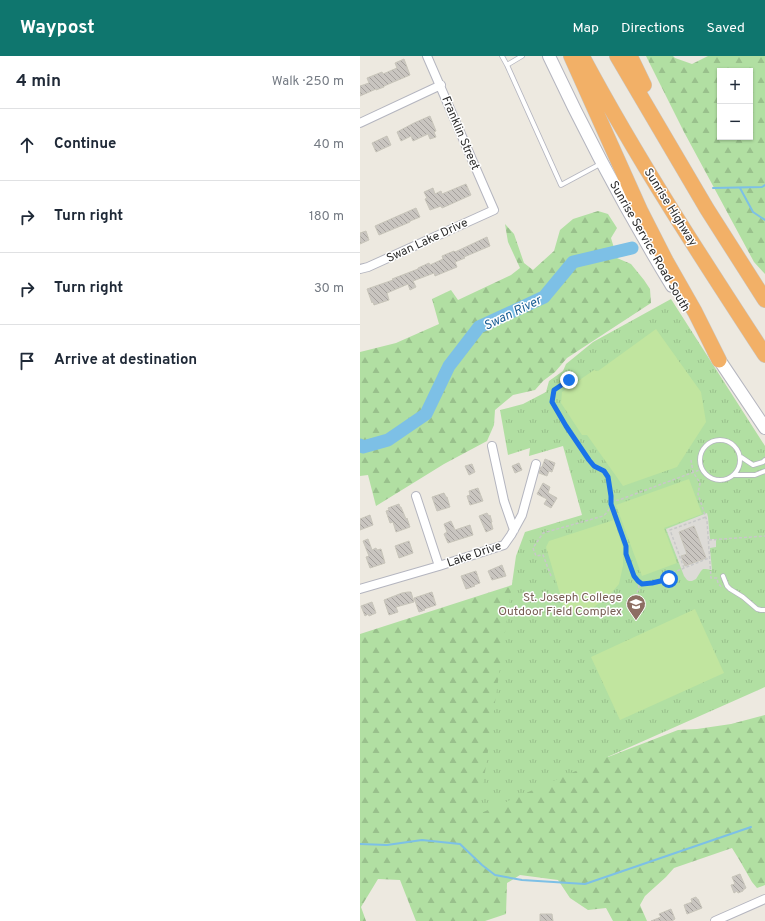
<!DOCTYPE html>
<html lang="en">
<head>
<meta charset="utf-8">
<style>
	:root { --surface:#fff; --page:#f2f2f3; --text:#1f2937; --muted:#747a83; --line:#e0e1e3; --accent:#0f766e }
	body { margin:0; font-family:Overpass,sans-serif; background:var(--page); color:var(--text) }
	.controls { position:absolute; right:12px; top:12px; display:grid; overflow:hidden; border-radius:0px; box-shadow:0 1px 3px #0004 }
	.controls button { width:36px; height:36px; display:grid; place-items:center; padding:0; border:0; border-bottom:1px solid var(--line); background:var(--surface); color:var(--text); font:20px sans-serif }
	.stop { position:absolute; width:12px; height:12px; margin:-9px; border:3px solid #1a73e8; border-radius:50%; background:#fff }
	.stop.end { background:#1a73e8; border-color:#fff; box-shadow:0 1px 4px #0008 }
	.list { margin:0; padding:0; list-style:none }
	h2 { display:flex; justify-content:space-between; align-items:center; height:52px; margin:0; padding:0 16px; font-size:17px }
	h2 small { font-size:13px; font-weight:400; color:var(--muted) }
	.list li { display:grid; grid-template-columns:26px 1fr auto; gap:12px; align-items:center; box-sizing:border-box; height:72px; padding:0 16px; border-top:1px solid var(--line) }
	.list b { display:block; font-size:15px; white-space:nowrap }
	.list em { font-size:13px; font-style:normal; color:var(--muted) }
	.icon { flex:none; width:22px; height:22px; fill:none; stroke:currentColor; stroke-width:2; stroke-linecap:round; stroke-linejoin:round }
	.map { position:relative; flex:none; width:405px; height:865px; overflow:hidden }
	header { display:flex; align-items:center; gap:24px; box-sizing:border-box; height:56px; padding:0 20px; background:var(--accent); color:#fff }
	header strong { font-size:19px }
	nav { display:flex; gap:22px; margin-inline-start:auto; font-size:14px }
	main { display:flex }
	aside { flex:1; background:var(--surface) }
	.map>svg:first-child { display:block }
	.forest { fill:url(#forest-firs); fill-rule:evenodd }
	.park { fill:url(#park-tufts) }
	.pitch { fill:#c1e59f }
	.plaza { fill:#dddbd7 }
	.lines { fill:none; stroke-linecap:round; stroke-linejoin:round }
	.stream { stroke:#7dc0e6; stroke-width:2 }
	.river { stroke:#7dc0e6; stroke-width:13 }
	.building { fill:url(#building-back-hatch); stroke:#c8c5ba }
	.lane-casing { stroke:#b4b5bf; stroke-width:5.5 }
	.street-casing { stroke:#b4b5bf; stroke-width:10 }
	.secondary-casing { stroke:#b4b5bf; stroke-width:14 }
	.highway-casing { stroke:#c8c8c8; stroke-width:16 }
	.path { stroke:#c8c8c8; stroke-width:1.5; stroke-dasharray:3 2; stroke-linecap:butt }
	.lane { stroke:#fff; stroke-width:4 }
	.street { stroke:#fff; stroke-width:8 }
	.secondary { stroke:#fff; stroke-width:12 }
	.highway { stroke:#f2b067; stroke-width:15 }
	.route { stroke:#1a73e8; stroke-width:5 }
	.labels { text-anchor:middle; stroke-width:3; stroke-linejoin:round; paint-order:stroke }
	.street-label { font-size:12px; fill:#2d2d2d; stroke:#fff }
	.education-label { font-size:12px; fill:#785e54; stroke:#fff; text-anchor:end }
	.water-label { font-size:13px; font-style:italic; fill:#195f95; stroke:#fff }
</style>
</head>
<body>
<header>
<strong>Waypost</strong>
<nav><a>Map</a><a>Directions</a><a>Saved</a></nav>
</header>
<main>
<aside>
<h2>4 min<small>Walk · 250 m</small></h2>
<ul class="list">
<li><svg class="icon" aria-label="ahead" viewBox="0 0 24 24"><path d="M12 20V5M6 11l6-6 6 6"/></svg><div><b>Continue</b></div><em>40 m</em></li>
<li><svg class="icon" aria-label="right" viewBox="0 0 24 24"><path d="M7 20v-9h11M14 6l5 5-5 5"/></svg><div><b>Turn right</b></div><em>180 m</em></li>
<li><svg class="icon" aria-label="right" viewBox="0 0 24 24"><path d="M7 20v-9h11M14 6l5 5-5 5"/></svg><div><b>Turn right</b></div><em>30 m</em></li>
<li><svg class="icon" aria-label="arrive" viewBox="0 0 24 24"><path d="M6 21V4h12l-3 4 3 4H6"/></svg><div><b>Arrive at destination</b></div></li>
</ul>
</aside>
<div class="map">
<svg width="405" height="865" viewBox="0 0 405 865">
	<defs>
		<pattern id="forest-firs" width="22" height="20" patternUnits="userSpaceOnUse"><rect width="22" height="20" fill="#b1dfa2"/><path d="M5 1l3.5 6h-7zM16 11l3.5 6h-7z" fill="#99c08c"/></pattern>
		<pattern id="park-tufts" width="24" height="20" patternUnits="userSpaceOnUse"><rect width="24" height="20" fill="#b1dfa2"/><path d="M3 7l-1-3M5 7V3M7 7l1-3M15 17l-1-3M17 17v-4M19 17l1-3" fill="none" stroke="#99c08c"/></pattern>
		<pattern id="building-back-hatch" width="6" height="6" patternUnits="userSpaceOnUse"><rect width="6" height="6" fill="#c9c5c0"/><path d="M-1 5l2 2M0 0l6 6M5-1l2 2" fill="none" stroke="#a4a09c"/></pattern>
	</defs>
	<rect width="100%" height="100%" fill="#ede9e0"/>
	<!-- forest -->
	<path class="forest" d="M 286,0 L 313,0 L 315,2 L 332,8 L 348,0 L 405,0 L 405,218 L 394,206 L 324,76 ZM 360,15 L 390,15 L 390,81 L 360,81 Z
		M 238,155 L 248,158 L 257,172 L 251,182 L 257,202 L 271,208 L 284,224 L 290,233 L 291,247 L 207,302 L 195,316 L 183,325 L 175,334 L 153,339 L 135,354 L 134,369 L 127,385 L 84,408 L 16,450 L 8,419 L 0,420 L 0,296 L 36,287 L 79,268 L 72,243 L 91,234 L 98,244 L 151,219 L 160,212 L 148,186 L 145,168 L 154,178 L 164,207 L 173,214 L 194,195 L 200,174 L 213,163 Z
		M 152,529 L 248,701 L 318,674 L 337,673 L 371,668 L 405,659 L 405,829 L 397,832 L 392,826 L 380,805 L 372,792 L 314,812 L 306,821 L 285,840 L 280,849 L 287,865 L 253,865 L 246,852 L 228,854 L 210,842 L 198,824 L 160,819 L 147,827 L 146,858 L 125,865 L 56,865 L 40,824 L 18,823 L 1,851 L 6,865 L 0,865 L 0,578 Z"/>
	<!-- park -->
	<path class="park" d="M 311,243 L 405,390 L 405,631 L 119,758 L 156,500 L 165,476 L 222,459 L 203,390 L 169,400 L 170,392 L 148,399 L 140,354 L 163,348 L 186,336 L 189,325 L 203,315 L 206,308 L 233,286 Z"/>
	<!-- pitch -->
	<path class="pitch" d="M 296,273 L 341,336 L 346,366 L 317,411 L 263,430 L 227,379 L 222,379 L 201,347 L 202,336 L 234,314 L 238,315 Z
		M 329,423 L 342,458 L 304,472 L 317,507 L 282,520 L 256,449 Z
		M 254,464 L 263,492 L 263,510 L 259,528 L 248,541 L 234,551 L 206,558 L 186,491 L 189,485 Z
		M 335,553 L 364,617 L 260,664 L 231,601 Z"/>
	<!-- plaza -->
	<path class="plaza" d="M 347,457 L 348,461 L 350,483 L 355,483 L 356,484 L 356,491 L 350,492 L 352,514 L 346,513 L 343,513 L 341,515 L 336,523 L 332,525 L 329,525 L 327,524 L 324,520 L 306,473 Z"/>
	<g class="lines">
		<!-- stream -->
		<path class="stream" d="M 353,132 L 402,131 L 405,129
			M 380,132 L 393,156 L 405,164
			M 0,788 L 27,789 L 62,784 L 100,788 L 122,809 L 135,819 L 162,824 L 225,828 L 391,771"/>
		<!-- river -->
		<path class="river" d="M 0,389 L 3,391 L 28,384 L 66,358 L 89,310 L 119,271 L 184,241 L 213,206 L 272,192"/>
	</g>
	<!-- building -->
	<path class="building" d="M 44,3 L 50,19 L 24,30 L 24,31 L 16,34 L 16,33 L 0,40 L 0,30 L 9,27 L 7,22 L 22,16 L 23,18 L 37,12 L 35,7 Z
		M 70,60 L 76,75 L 74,76 L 76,81 L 70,83 L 68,78 L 53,85 L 51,80 L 41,85 L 37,76 L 54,67 Z
		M 27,80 L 31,89 L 16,96 L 12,87 Z
		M 106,128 L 111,139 L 82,152 L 81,150 L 70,154 L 65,143 L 67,142 L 64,136 L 73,132 L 75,138 L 81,135 L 82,138 Z
		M 56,152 L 60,161 L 50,165 L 50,166 L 19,179 L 15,170 Z
		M 6,175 L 9,184 L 0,188 L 0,177 Z
		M 127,181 L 130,190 L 104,201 L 105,202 L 95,206 L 97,211 L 75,220 L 74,217 L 53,225 L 56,231 L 50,234 L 48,228 L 27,237 L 29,244 L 14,249 L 13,246 L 12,247 L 7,233 L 33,224 L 32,223 L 58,213 L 58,212 L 69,207 L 70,209 L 83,203 L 82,200 L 94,195 L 95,196 Z
		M 185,403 L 195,407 L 192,416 L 189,415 L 187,420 L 179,417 L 181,411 L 182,411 Z
		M 159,407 L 162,414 L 155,417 L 152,410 Z
		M 112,408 L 115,416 L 109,419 L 105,410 Z
		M 183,427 L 190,431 L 188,437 L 197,442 L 191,452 L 184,448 L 187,443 L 177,438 Z
		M 118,432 L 123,445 L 110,449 L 107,440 L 110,439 L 109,435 Z
		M 84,437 L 86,441 L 87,441 L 90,451 L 77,455 L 72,441 Z
		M 39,448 L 40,451 L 41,451 L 46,463 L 47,462 L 50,471 L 36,476 L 33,466 L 30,467 L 26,455 L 29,454 L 28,452 Z
		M 127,457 L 129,460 L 130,459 L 132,466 L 131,466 L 133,473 L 126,476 L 119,460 Z
		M 10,459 L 13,469 L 0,474 L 0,463 Z
		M 91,465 L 95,474 L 110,469 L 113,479 L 88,487 L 84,478 L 87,476 L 84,468 Z
		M 334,470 L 346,502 L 325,510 L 321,500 L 327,498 L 319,476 Z
		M 8,483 L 12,494 L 16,492 L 17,494 L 21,493 L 25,507 L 10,512 L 6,501 L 9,500 L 3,485 Z
		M 49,485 L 53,497 L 39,502 L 35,490 Z
		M 142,509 L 146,520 L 132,524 L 128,515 Z
		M 116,515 L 120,527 L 114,529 L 115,530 L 106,533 L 101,520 Z
		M 48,536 L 51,536 L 54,546 L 36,551 L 38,556 L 29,559 L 24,544 L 42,537 Z
		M 72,536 L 76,549 L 64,553 L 65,554 L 59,556 L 54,542 Z
		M 12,546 L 16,557 L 9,560 L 8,558 L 5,560 L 1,550 Z
		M 380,818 L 386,832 L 383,834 L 383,835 L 378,837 L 377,835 L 374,837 L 371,829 L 375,828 L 372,821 Z
		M 336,841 L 337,843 L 338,843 L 342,852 L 327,858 L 324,849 L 332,846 L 331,843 Z
		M 311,853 L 315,863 L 312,865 L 291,865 L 301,861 L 299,858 Z
		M 180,858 L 192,858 L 193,865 L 180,865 Z"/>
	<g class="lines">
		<defs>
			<path id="lane" d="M 142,0 L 147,9 L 201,129 L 242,107
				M 147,9 L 162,0
				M340 404a20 20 0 1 1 40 0a20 20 0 1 1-40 0Z
				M 381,401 L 393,409 L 403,406 L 405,404
				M 374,419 L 395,419 L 405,415
				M 363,520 L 367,530 L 370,533 L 383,541 L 397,553 L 401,554 L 405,554"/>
			<path id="street" d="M 0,67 L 81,29
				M 0,213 L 8,211 L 134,154 L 67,0
				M 132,390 L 144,445 L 154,474
				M 56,440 L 79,510
				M 0,533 L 79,510 L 144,489 L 151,479 L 162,459 L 176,408
				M 355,865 L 405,843"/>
			<path id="secondary" d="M 189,0 C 226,79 267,156 312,230
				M 354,296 L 405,372"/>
			<path id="highway" d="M 211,0 L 281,156 L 306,205 L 335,256 L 359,304
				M 222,0 C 277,103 341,201 405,299
				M 257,0 L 347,153 L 405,244
				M 270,0 L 284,29"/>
		</defs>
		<!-- lane casing -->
		<use href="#lane" class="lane-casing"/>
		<!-- street casing -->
		<use href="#street" class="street-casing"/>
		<!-- secondary casing -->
		<use href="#secondary" class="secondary-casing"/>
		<!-- highway casing -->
		<use href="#highway" class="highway-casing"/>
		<!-- path -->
		<path class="path" d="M 331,404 L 333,416 L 340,427 L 338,438 L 347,465 L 351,522 L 357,522 L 358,527 L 362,532
			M 251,445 L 259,444 L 342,413
			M 251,450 L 265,490 L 266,498 L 274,520 L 278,525 L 282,528 L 292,527 L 309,523 L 312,517 L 349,502
			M 349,484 L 405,480
			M 324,512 L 310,474 L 346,461
			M 191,520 L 183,499 L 176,500 L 173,492 L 183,477 L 243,460 C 253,453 252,441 249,430 C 249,427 249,423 247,421 C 245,413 237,413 232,407 C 216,389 204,366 191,346 L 194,334 L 209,324
			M 275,541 L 279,532 L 278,525"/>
		<!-- lane -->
		<use href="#lane" class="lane"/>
		<!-- street -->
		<use href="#street" class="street"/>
		<!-- secondary -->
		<use href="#secondary" class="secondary"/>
		<!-- highway -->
		<use href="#highway" class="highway"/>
	</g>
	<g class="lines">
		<!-- route -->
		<path class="route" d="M 209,324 L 194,334 L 192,346 L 206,370 L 229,404 L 234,410 L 244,415 L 248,421 L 251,440 L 251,448 L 266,490 L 266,498 L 274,520 L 278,525 L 282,528 L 292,527 L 309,523"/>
	</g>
	<!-- icons -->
	<defs>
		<symbol id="university-pin" viewBox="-11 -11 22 30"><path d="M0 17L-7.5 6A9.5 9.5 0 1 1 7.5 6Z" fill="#8d6e63" stroke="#fff"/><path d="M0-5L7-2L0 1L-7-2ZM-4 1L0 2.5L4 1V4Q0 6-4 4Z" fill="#fff"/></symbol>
	</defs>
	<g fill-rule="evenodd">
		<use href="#university-pin" x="265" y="537" width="22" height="30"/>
	</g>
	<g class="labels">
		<!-- street labels -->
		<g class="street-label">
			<text transform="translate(101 77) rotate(67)" y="4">Franklin Street</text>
			<text transform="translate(311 151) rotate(58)" y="4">Sunrise Highway</text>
			<text transform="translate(67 184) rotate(-25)" y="4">Swan Lake Drive</text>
			<text transform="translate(290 190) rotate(60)" y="4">Sunrise Service Road South</text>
			<text transform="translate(114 498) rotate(-19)" y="4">Lake Drive</text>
		</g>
		<!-- education labels -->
		<g class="education-label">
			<text x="262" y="545">St. Joseph College<tspan x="262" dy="14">Outdoor Field Complex</tspan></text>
		</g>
		<!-- water labels -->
		<g class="water-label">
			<text transform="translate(152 256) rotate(-26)" y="5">Swan River</text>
		</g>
	</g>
</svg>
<div class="controls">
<button>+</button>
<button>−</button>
</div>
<div class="stop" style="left:309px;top:523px"></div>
<div class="stop end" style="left:209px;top:324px"></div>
</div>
</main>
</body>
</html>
